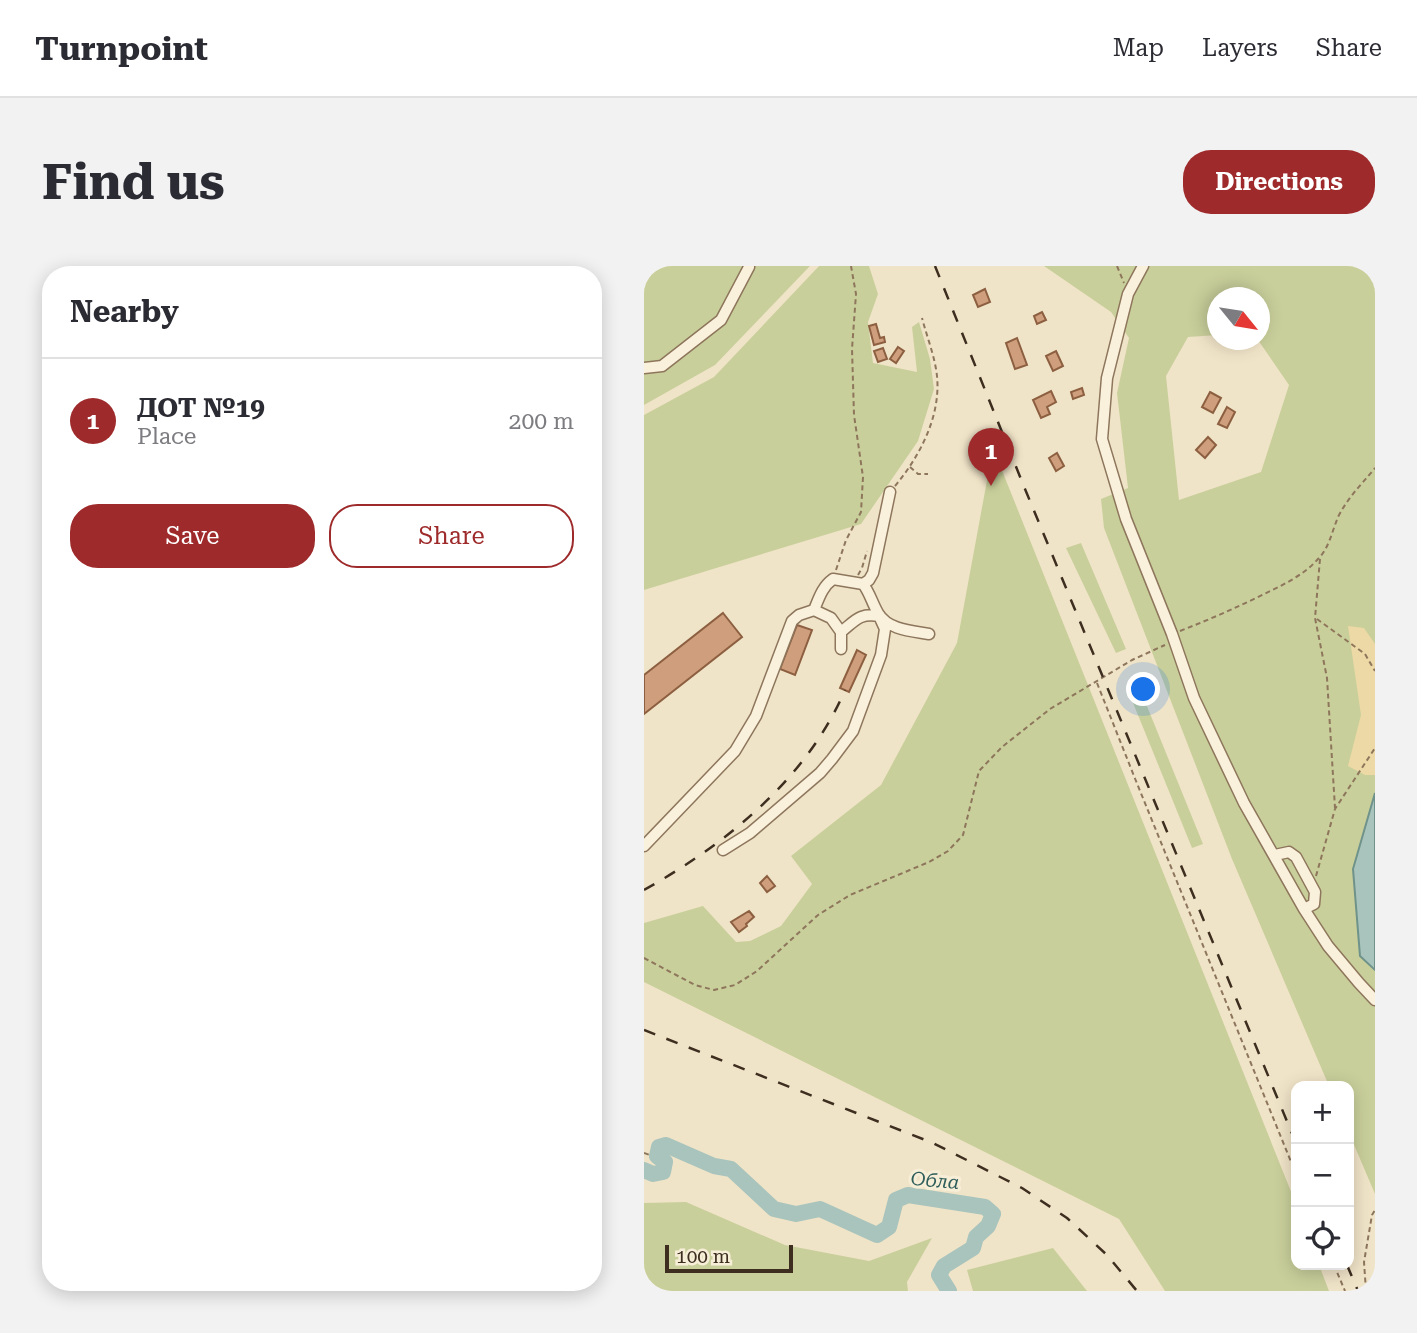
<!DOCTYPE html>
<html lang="en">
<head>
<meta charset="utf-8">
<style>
	:root { --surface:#fff; --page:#f2f2f3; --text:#2b2b33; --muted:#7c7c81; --line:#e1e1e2; --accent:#9e2a2b }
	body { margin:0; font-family:"Roboto Serif",serif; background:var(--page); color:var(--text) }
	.controls { position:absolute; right:21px; bottom:21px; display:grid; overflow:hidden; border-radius:14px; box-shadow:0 4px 18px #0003 }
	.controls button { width:63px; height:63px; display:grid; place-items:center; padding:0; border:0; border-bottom:2px solid var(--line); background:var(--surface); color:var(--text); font:35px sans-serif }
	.compass { position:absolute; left:563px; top:21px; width:63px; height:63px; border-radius:50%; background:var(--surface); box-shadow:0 4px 18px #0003; rotate:120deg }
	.scale { position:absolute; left:21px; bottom:18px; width:128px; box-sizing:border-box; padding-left:7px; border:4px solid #3d2e20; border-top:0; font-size:19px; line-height:24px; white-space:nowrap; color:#3d2e20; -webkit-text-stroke:5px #f7eed8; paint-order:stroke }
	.you { position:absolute; left:500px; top:424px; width:24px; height:24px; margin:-18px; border:5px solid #fff; border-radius:50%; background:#1a73e8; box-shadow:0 0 0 10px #1a73e833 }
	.badge { display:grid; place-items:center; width:46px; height:46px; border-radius:50%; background:var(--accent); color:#fff; font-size:23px; font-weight:700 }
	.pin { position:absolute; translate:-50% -58px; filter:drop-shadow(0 2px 4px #0008) }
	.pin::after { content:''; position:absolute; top:37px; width:24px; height:21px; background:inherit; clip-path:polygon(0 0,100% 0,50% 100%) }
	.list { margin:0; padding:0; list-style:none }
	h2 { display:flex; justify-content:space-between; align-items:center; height:91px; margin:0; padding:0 28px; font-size:30px }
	h2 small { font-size:23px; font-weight:400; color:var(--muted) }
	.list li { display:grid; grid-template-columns:46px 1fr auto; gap:21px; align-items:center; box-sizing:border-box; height:126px; padding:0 28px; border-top:2px solid var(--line) }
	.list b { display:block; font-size:26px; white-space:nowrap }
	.list p { margin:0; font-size:23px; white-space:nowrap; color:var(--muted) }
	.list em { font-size:23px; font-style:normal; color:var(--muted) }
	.actions { display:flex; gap:14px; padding:21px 28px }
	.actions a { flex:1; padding:16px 0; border:2px solid var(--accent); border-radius:28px; text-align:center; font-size:24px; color:var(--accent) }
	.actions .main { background:var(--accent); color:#fff }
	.icon { flex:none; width:38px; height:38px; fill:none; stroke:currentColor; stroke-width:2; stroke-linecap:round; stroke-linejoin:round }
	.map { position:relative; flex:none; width:731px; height:1025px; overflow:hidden; border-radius:28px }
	header { display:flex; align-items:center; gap:42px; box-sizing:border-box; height:98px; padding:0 35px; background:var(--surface); border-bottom:2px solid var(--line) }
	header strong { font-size:33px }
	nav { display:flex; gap:38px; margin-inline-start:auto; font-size:24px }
	.intro { display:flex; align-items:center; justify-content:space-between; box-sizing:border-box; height:168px; padding:0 42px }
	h1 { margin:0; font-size:49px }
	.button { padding:18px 32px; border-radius:28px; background:var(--accent); color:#fff; font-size:24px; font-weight:700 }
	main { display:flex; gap:42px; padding:0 42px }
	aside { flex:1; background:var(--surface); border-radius:28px; box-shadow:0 4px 18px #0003 }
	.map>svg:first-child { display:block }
	.green { fill:#c9cf9b; fill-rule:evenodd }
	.sand { fill:#ecd9a5 }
	.water { fill:#a9c4bc; stroke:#6f938a; stroke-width:2 }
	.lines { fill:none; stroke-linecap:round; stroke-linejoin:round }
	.river { stroke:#a9c4bc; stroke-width:16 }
	.building { fill:#cf9f7d; stroke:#8d5f41; stroke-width:2 }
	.minor-casing { stroke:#8d765c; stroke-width:13 }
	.path { stroke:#8d765c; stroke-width:2; stroke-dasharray:5 3.5; stroke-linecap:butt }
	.minor { stroke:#faf1dc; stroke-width:10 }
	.rail { stroke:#3d2e20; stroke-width:2.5; stroke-dasharray:12 12; stroke-linecap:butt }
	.labels { text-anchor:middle; stroke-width:6; stroke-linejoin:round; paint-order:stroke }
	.water-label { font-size:19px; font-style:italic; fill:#2f5d5a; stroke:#f7eed8 }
</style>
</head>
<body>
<header>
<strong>Turnpoint</strong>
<nav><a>Map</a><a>Layers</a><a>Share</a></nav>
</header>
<div class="intro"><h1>Find us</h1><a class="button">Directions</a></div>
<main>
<aside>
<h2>Nearby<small></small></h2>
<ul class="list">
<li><span class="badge">1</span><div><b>ДОТ №19</b><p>Place</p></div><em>200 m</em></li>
</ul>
<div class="actions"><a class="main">Save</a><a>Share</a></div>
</aside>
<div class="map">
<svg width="731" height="1025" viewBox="0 0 731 1025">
	<rect width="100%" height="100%" fill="#f0e4c8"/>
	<!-- green -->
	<path class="green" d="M 0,0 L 166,0 L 71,99 L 0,139 Z
		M 175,0 L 225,0 L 234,28 L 224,56 L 229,97 L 273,106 L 268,61 L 275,56 L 286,93 L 290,123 L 274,175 L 217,258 L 0,324 L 0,149 L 70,111 Z
		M 400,0 L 731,0 L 731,527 L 709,603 L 716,690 L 731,704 L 731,928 L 705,867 L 705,820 L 685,820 L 588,593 L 460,262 L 457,233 L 484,222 L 473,127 L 485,72 L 467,46 ZM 573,32 L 615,32 L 615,74 L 614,74 L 645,119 L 617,206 L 535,234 L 522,110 L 544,71 L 573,69 Z
		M 349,182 L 652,938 L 652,999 L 675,999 L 685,1025 L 521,1025 L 475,953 L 0,716 L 0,657 L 59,640 L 92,676 L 106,675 L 137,660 L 168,618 L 147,590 L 237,519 L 313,377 Z
		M 437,277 L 482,383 L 472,387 L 422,282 Z
		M 494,418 L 559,578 L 548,582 L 483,422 Z
		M 42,936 L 141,979 L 225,995 L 288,972 L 263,1016 L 264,1025 L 0,1025 L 0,937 Z
		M 409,982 L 443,1025 L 329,1025 L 323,1004 Z"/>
	<!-- sand -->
	<path class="sand" d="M 704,360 L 720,362 L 731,378 L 731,509 L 721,509 L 704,500 L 717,449 Z"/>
	<!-- water -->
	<path class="water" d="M 731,527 L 731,704 L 716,690 L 709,603 Z"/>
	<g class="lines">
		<!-- river -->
		<path class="river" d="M 0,904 L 9,908 L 19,906 L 21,896 L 13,890 L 15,881 L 22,879 L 70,900 L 87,903 L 130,943 L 152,948 L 176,943 L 233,969 L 245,961 L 252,934 L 264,929 L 341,941 L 349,948 L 344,960 L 332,971 L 329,982 L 300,1000 L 295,1009 L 305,1025"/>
	</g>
	<!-- building -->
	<path class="building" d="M 341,23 L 346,36 L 334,41 L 329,29 Z
		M 398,46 L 402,54 L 393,58 L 390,50 Z
		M 232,58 L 236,72 L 240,71 L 241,76 L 230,79 L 225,60 Z
		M 373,72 L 383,99 L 371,103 L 362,77 Z
		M 254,81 L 260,85 L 252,97 L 246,93 Z
		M 239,82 L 243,93 L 234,96 L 230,85 Z
		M 412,85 L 419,100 L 409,105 L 402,90 Z
		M 438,122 L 440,129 L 429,133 L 427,126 Z
		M 407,125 L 412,136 L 403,141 L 406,148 L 397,152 L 389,134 Z
		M 566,126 L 577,132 L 569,147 L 558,141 Z
		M 583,141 L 591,146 L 583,162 L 574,158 Z
		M 564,171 L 572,179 L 561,192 L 552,184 Z
		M 413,187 L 420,200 L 412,205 L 405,192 Z
		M 79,347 L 98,371 L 0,448 L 0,409 Z
		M 153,359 L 168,364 L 151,409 L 136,403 Z
		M 213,384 L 222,389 L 205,426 L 196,422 Z
		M 123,610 L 131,620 L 123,626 L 116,617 Z
		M 105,645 L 110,651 L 102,658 L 103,660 L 95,666 L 87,656 Z"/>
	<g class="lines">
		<defs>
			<path id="minor" d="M 499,0 L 484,28 L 463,112 L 458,173 L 482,253 L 528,368 L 550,432 L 600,537 L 660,643 L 684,680 L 715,717 L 731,734
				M 0,102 L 18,100 L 77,54 L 105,1
				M 219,318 C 226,327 228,337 234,347 C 244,364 268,365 285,368
				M 170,344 C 175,332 178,321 189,313 L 219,318 L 225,314 L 229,307 L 246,226
				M 0,580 L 91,485 L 112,450 L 148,355 L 155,349 L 170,344 L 187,352 L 197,366 L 197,383
				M 79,584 L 106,567 L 176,507 L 188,493 L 209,465 L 237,389 L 241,363 L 235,350 C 215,347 212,354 197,366
				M 631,589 L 645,586 L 652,591 L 671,626 L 670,638 L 660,643"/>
		</defs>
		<!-- minor casing -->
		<use href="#minor" class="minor-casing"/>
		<!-- path -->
		<path class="path" d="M 473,0 L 480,17
			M 266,201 L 274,208 L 284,208
			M 251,220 C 276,190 297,150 293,110 C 291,91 283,71 278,52
			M 676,293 L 671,352 L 683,412 L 691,542
			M 192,304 L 202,274 L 217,246 L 219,211 L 210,149 L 208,83 L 212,28 L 207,0
			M 214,309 L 218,302 L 223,285
			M 673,353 L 721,388 L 731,405
			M 536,365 C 564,354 592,342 620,328 C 639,319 660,309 674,293 C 686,281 688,264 695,249 C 706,229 717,219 731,202
			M 453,417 L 492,515 L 652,908
			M 672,610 L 691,543 L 731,482
			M 0,692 L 51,719 L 70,724 L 91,719 L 113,705 L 174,649 L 206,629 L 285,596 L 304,585 L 319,569 L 335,505 L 358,481 L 406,443 L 488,394 L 521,379
			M 0,887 L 6,889
			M 690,999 L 701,1025
			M 722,1025 L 720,996 L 728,949 L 731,944"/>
		<!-- minor -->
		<use href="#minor" class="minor"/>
		<!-- rail -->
		<path class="rail" d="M 291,0 L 381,223 L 652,877
			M 0,624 C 82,578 163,513 201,424
			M 0,764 L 289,877 L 378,922 L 423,952 L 463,989 L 493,1025
			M 703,999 L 714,1025"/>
	</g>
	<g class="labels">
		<!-- water labels -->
		<g class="water-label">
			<text transform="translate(291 914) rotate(5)" y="7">Обла</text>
		</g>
	</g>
</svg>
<div class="controls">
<button>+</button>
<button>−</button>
<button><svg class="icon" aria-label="locate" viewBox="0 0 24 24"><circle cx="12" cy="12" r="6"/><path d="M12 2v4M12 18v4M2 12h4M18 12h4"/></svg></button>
</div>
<svg class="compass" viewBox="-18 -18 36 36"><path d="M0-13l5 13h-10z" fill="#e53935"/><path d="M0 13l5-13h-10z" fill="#7c7c81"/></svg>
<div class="scale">100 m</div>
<div class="you"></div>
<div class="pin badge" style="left:347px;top:220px">1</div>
</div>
</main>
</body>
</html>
